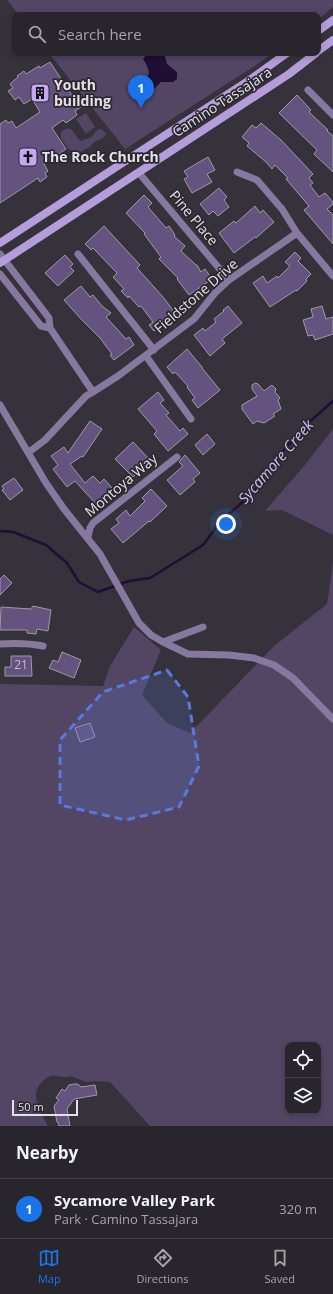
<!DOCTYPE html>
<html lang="en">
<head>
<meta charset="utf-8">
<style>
	:root { --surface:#28262c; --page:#302e34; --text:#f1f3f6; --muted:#a5a5a9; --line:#444348; --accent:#1a73e8 }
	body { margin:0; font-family:"Open Sans",sans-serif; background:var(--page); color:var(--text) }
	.controls { position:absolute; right:12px; bottom:12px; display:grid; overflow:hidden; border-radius:8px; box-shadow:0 2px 6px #0003 }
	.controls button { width:36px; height:36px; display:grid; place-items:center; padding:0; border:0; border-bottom:1px solid var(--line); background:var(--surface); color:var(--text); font:20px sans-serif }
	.scale { position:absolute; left:12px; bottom:10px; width:66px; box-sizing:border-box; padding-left:4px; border:2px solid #e4e2e8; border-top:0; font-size:11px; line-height:14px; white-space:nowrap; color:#e4e2e8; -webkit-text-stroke:3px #2b2830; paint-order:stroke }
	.you { position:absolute; left:226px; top:524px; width:14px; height:14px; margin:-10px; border:3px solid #fff; border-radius:50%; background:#1a73e8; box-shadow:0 0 0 6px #1a73e833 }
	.badge { display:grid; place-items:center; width:26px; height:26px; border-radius:50%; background:var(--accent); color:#fff; font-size:13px; font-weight:700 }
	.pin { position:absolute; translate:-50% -33px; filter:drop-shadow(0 1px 2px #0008) }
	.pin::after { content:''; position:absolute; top:21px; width:14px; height:12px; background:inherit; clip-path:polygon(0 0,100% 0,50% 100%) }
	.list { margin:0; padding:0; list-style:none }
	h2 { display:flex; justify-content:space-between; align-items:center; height:52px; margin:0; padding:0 16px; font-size:17px }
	h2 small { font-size:13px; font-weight:400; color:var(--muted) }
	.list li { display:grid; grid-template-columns:26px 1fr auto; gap:12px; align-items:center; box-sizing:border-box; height:60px; padding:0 16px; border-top:1px solid var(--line) }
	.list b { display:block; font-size:15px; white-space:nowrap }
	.list p { margin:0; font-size:13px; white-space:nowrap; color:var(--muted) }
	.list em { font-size:13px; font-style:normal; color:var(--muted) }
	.icon { flex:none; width:22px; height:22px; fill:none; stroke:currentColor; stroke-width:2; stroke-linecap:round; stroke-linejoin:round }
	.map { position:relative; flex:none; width:333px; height:1126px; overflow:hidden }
	.search { position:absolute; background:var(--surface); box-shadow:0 2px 6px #0003; left:12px; right:12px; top:12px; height:44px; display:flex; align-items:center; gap:10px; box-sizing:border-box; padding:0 14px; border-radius:8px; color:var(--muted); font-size:15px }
	.sheet { height:112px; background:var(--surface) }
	nav { display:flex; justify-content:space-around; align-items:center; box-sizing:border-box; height:56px; border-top:1px solid var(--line); background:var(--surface); font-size:11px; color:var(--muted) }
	nav a { display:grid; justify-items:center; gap:2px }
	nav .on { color:var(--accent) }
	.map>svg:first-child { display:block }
	.green { fill:#524664; fill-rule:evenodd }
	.water { fill:#200e35 }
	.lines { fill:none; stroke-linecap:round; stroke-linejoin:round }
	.stream { stroke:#200e35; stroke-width:2.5 }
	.building { fill:#64527f; stroke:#9e9aa4 }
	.street { stroke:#86789e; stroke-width:7 }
	.secondary { stroke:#b59ddb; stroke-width:8 }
	.marked { fill:#597add; fill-opacity:0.2; stroke:#597add; stroke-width:3; stroke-dasharray:8 5; stroke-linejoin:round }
	.labels { text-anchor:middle; stroke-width:3.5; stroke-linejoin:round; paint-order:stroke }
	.number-label { font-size:12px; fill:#c4bece }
	.poi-label { font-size:14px; font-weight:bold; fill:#e4e2e8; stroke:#2b2830; text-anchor:start }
	.street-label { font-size:14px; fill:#e4e2e8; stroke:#2b2830 }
	.water-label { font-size:15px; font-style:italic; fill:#d2bcf6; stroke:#2b2830 }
</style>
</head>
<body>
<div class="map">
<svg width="333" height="1126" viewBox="0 0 333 1126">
	<rect width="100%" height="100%" fill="#35323b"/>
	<!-- green -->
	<path class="green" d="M 7,0 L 333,0 L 333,7 L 318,20 L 318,15 L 19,15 Z
		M 49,53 L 273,53 L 253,67 L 125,149 Z
		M 86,113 L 95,127 L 86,134 L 76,119 Z
		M 67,128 L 72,130 L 80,141 L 92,137 L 96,131 L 100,129 L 103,130 L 106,134 L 103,138 L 94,142 L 90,147 L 78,153 L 68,149 L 64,142 L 61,139 L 61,132 Z
		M 333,429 L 333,535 L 282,510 L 265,511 L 304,466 Z
		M 333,562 L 333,1126 L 150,1126 L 110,1082 L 96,1081 L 86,1082 L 70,1076 C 64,1079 58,1075 52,1076 C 47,1077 45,1079 41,1083 C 29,1096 41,1113 48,1126 L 0,1126 L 0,684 L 103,686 L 110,666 L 134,627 L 161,650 L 142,695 L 167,723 L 190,733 L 274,646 L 327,604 ZM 288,1045 L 318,1045 L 318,1111 L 288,1111 Z"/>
	<!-- water -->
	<path class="water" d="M 158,53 L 164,53 L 167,64 L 177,72 L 177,79 L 173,82 L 161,82 L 154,89 L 150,91 L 146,89 C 144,81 151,76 148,69 C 147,65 145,62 143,59 L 146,55 L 154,56 Z"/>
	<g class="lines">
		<!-- stream -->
		<path class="stream" d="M 145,53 L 146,55
			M 0,531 L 13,532 L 46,545 L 67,563 L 79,582 L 98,592 L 129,581 L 150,578 L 203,545 L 221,521 L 253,493 L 277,458 L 306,425 L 333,401"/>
	</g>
	<!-- building -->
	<path class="building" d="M 50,62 L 73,97 L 78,94 L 81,100 L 78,102 L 81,107 L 75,111 L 77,115 L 66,123 L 63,120 L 52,128 L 66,149 L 44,164 L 48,171 L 45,173 L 47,177 L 40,182 L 38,178 L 0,203 L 0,124 L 6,120 L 8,123 L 12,121 L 16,128 L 40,112 L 32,99 L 24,104 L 19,97 L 15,100 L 8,91 L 13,88 L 10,84 L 18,77 L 17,76 L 24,71 L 26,74 L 39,66 L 40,68 Z
		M 297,95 L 311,110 L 309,112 L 328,130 L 327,131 L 333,136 L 333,172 L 314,154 L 317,150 L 279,113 Z
		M 261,123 L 281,140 L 313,174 L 309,178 L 313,183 L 310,185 L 319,197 L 325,193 L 333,202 L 333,204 L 327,209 L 333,215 L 333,244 L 304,210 L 309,206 L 286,179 L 288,178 L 275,165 L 272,169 L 266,162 L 247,146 L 249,143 L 242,137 L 252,125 L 256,128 Z
		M 208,157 L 215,170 L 207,174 L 212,182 L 192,193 L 184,179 L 188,177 L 184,171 Z
		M 219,188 L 227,197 L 224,200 L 229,207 L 218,216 L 213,211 L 209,215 L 200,204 Z
		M 144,195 L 152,203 L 148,207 L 166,228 L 169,226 L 175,235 L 174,236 L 185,246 L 181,251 L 196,265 L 197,265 L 201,272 L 205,269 L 212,279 L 189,295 L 177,279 L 178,278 L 159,259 L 161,257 L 144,234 L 145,233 L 126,213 Z
		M 255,206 L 260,213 L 263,210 L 274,222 L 256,238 L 255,237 L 234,253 L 219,233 L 234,221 L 236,223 Z
		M 104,226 L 140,265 L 137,268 L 163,297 L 176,314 L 154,331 L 149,325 L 153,322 L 141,306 L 139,307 L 129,296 L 128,298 L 121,291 L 124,289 L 113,277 L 117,273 L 93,248 L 91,250 L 85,244 Z
		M 295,252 L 301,258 L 298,261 L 311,274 L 306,279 L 307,281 L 297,291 L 296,290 L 270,307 L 253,283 L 263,276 L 267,283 L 277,276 L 278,278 L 290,266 L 285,262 Z
		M 65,255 L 73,264 L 70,267 L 74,271 L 58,286 L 45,273 Z
		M 81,286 L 90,297 L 93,295 L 102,306 L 111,313 L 106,317 L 126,339 L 129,337 L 134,345 L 114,360 L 110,355 L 112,354 L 100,338 L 81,319 L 64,300 Z
		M 228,306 L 242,323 L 222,339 L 225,343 L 210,356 L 194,335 L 203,328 L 205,331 L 216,322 L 214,319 L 224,311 L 223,310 Z
		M 322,306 L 326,319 L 333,317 L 333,334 L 315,340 L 313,335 L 308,336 L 303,320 L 313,317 L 311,309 Z
		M 187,349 L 202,367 L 202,368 L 220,390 L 198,408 L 192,400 L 195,398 L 187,387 L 188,386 L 175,372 L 173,374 L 167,367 Z
		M 255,383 L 258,384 L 264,391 L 272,385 L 276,389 L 275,392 L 280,398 L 278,400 L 281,409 L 273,414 L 275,416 L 264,423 L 257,421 L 253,424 L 242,409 L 242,405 L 257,396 L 252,389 L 252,385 Z
		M 158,392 L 164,400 L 160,403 L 169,413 L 166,415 L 180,431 L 183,428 L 188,434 L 168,451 L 154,434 L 157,431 L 138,409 Z
		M 90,421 L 102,429 L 83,457 L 82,456 L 70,464 L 85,483 L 93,476 L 100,483 L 104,479 L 113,489 L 96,504 L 75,481 L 67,487 L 53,469 L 58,465 L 51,456 L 64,447 L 68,453 Z
		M 207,434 L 215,444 L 203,455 L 195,445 Z
		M 133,442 L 150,460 L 133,477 L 115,459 Z
		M 185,455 L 200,473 L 193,479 L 195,482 L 180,495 L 167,480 L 183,466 L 179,462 Z
		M 14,478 L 23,490 L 10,500 L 2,490 L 4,489 L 2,486 Z
		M 151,489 L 167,506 L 150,522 L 149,521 L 123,543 L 111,529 L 119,523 L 116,519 L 126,510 L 130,516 L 145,501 L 142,498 Z
		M 4,575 L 12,583 L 0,595 L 0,579 Z
		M 33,606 L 51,610 L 48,631 L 37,629 L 36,634 L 27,633 L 27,630 L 0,630 L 1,607 L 31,609 Z
		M 62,652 L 81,660 L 74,678 L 49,668 L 53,660 L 58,662 Z
		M 11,656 L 31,656 L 32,676 L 5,676 L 5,667 L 11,667 Z
		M 90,723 L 95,737 L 80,742 L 75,728 Z
		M 74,1084 L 78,1084 L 81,1087 L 95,1085 L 97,1095 L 74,1099 L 67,1109 L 70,1126 L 59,1126 L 58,1122 L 57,1122 L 54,1106 L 59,1100 L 56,1098 L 62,1089 L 65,1091 L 69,1085 Z"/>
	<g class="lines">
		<!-- street -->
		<path class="street" d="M 308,90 L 333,115
			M 237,172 L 257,180 L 282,209 L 297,233 L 333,276
			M 139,173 L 229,280
			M 0,254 L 49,318 L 50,328 L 93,392 L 86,396 L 45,440 L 29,452
			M 78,254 L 154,350
			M 0,274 L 41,326 L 50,328
			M 146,356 L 191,419
			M 93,392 L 118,376 L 194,319 L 215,293 L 229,280 L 297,233
			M 0,405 L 46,483 L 64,509 L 100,554 L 139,623 L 151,635 L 163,642 L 188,654 L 229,655 L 254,658 L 274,665 L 293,678 L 333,719
			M 88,537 L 90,528 L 93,523 L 177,457
			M 163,642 L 203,627
			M 0,644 C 15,643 28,643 43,646"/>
		<!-- secondary -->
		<path class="secondary" d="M 318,31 L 333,20
			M 318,51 L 333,40
			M 0,243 L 251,79 L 287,53
			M 0,263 L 289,74 L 316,53"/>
	</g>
	<!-- marked area -->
	<path class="marked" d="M 167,670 L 188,697 L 199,766 L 179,807 L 126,820 L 60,805 L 60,740 L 103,692 Z"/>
	<!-- icons -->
	<defs>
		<symbol id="building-square" viewBox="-11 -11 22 22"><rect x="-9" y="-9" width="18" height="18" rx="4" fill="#c4a7f1" stroke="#2b2830"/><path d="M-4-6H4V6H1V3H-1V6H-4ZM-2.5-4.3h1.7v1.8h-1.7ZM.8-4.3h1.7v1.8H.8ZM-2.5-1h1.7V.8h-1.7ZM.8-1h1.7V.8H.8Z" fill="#111"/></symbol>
		<symbol id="church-square" viewBox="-11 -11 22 22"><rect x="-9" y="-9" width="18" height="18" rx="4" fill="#c4a7f1" stroke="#2b2830"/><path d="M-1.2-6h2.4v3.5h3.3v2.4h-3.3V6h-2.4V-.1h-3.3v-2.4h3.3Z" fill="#111"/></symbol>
	</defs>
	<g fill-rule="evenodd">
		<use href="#building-square" x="29" y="82" width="22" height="22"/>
		<use href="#church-square" x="17" y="146" width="22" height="22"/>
	</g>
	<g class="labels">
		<!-- number labels -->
		<g class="number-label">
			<text x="21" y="669">21</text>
		</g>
		<!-- poi labels -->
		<g class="poi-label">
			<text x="54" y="90">Youth<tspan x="54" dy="16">building</tspan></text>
			<text x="42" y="162">The Rock Church</text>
		</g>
		<!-- street labels -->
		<g class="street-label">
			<text transform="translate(222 102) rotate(-33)" y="5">Camino Tassajara</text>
			<text transform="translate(194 218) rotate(50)" y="5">Pine Place</text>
			<text transform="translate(196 296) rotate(-41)" y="5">Fieldstone Drive</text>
			<text transform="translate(121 485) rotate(-40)" y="5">Montoya Way</text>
		</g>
		<!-- water labels -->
		<g class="water-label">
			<text transform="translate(276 462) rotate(-49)" y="5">Sycamore Creek</text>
		</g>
	</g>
</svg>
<div class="controls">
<button><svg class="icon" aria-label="locate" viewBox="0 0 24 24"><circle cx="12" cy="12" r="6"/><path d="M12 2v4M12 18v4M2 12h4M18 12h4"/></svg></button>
<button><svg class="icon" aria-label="layers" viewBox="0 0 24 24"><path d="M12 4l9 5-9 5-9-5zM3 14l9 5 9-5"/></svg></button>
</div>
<div class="scale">50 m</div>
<div class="you"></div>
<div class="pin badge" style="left:141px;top:108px">1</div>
<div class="search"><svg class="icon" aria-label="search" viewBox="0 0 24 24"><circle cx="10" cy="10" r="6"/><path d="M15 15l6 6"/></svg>Search here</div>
</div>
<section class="sheet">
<h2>Nearby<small></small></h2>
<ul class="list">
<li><span class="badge">1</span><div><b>Sycamore Valley Park</b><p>Park · Camino Tassajara</p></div><em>320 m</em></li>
</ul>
</section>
<nav>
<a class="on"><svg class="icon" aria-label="map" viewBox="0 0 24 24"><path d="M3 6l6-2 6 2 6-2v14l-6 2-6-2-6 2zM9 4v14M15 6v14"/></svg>Map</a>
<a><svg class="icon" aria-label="directions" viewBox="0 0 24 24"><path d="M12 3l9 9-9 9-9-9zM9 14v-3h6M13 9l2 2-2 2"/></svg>Directions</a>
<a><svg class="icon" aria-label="saved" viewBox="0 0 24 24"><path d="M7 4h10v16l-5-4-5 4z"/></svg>Saved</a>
</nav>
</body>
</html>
